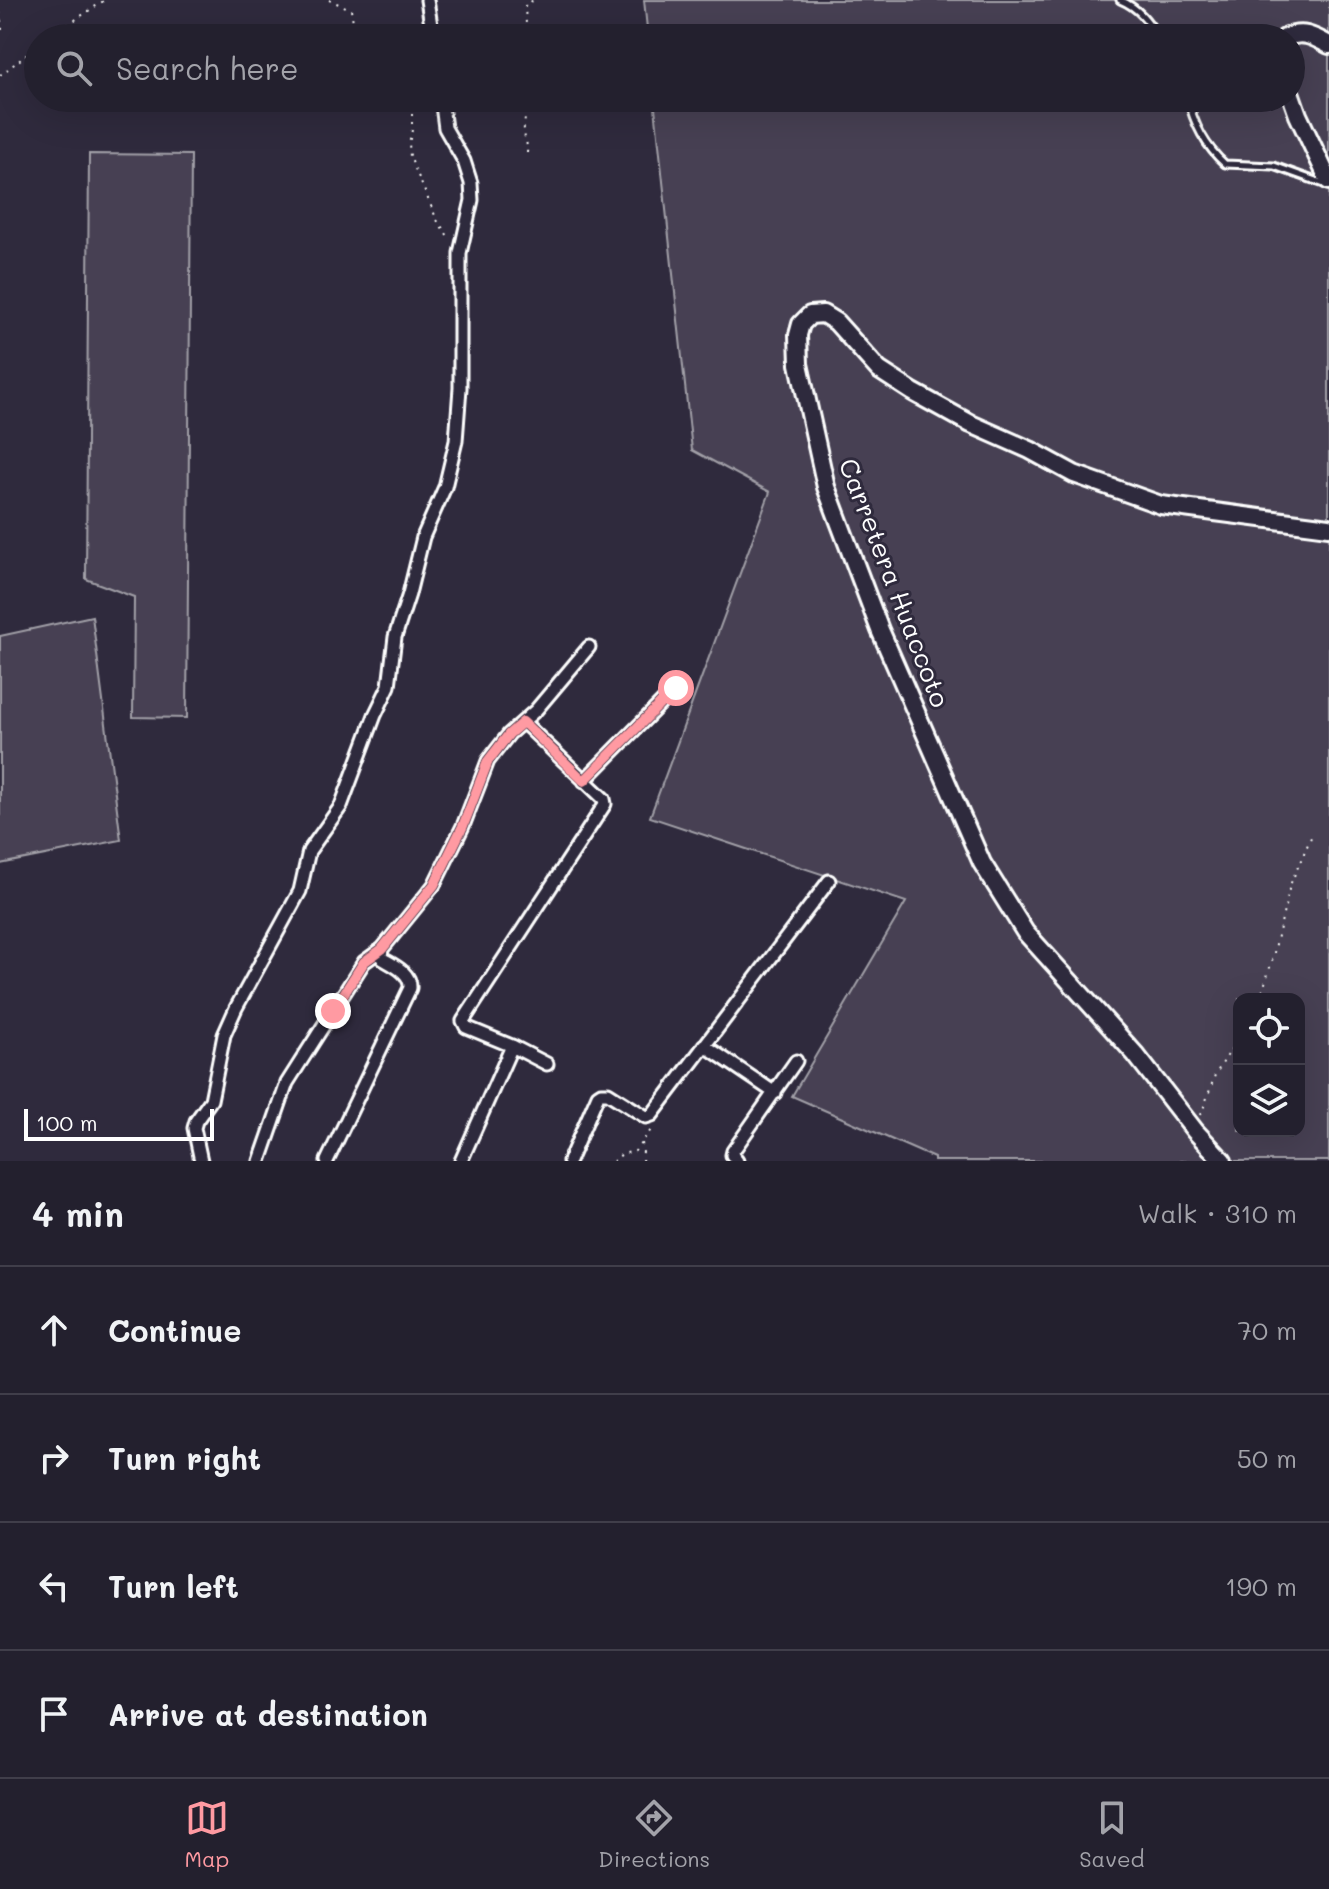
<!DOCTYPE html>
<html lang="en">
<head>
<meta charset="utf-8">
<style>
	:root { --surface:#23202e; --page:#2b2836; --text:#f1f3f6; --muted:#a3a3aa; --line:#403e4a; --accent:#ff9aa2 }
	body { margin:0; font-family:Mali,sans-serif; background:var(--page); color:var(--text) }
	.controls { position:absolute; right:24px; bottom:24px; display:grid; overflow:hidden; border-radius:16px; box-shadow:0 8px 32px #0002 }
	.controls button { width:72px; height:72px; display:grid; place-items:center; padding:0; border:0; border-bottom:2px solid var(--line); background:var(--surface); color:var(--text); font:40px sans-serif }
	.scale { position:absolute; left:24px; bottom:20px; width:190px; box-sizing:border-box; padding-left:8px; border:4px solid #fff; border-top:0; font-size:22px; line-height:28px; white-space:nowrap; color:#fff; -webkit-text-stroke:6px #2f2a3d; paint-order:stroke }
	.stop { position:absolute; width:24px; height:24px; margin:-18px; border:6px solid #ff9aa2; border-radius:50%; background:#fff }
	.stop.end { background:#ff9aa2; border-color:#fff; box-shadow:0 2px 8px #0008 }
	.list { margin:0; padding:0; list-style:none }
	h2 { display:flex; justify-content:space-between; align-items:center; height:104px; margin:0; padding:0 32px; font-size:34px }
	h2 small { font-size:26px; font-weight:400; color:var(--muted) }
	.list li { display:grid; grid-template-columns:52px 1fr auto; gap:24px; align-items:center; box-sizing:border-box; height:128px; padding:0 32px; border-top:2px solid var(--line) }
	.list b { display:block; font-size:30px; white-space:nowrap }
	.list em { font-size:26px; font-style:normal; color:var(--muted) }
	.icon { flex:none; width:44px; height:44px; fill:none; stroke:currentColor; stroke-width:2; stroke-linecap:round; stroke-linejoin:round }
	.map { position:relative; flex:none; width:1329px; height:1161px; overflow:hidden }
	.search { position:absolute; background:var(--surface); box-shadow:0 8px 32px #0002; left:24px; right:24px; top:24px; height:88px; display:flex; align-items:center; gap:20px; box-sizing:border-box; padding:0 28px; border-radius:44px; color:var(--muted); font-size:30px }
	.sheet { height:616px; background:var(--surface) }
	nav { display:flex; justify-content:space-around; align-items:center; box-sizing:border-box; height:112px; border-top:2px solid var(--line); background:var(--surface); font-size:22px; color:var(--muted) }
	nav a { display:grid; justify-items:center; gap:4px }
	nav .on { color:var(--accent) }
	.map>svg:first-child { display:block }
	.green { fill:#464152; stroke:#a2a0a8; stroke-width:2; fill-rule:evenodd }
	.lines { fill:none; stroke-linecap:round; stroke-linejoin:round }
	.lane-casing { stroke:#fff; stroke-width:11 }
	.street-casing { stroke:#fff; stroke-width:17 }
	.secondary-casing { stroke:#fff; stroke-width:22 }
	.path { stroke:#fff; stroke-width:2; stroke-dasharray:2 6; stroke-linecap:butt }
	.lane { stroke:#2f2a3d; stroke-width:5 }
	.street { stroke:#2f2a3d; stroke-width:11 }
	.secondary { stroke:#2f2a3d; stroke-width:16 }
	.route { stroke:#ff9aa2; stroke-width:10 }
	.labels { text-anchor:middle; stroke-width:6; stroke-linejoin:round; paint-order:stroke }
	.street-label { font-size:26px; fill:#fff; stroke:#2f2a3d }
</style>
</head>
<body>
<div class="map">
<svg width="1329" height="1161" viewBox="0 0 1329 1161">
	<rect width="100%" height="100%" fill="#2f2a3d"/>
	<filter id="ink" filterUnits="userSpaceOnUse"><feTurbulence type="fractalNoise" baseFrequency=".0125" numOctaves="2"/><feDisplacementMap in="SourceGraphic" scale="16" xChannelSelector="R" yChannelSelector="G"/><feConvolveMatrix kernelMatrix="1 2 1 2 8 2 1 2 1" color-interpolation-filters="sRGB"/></filter>
	<g filter="url(#ink)">
		<!-- green -->
		<path class="green" d="M 644,0 L 1329,0 L 1329,1161 L 934,1161 L 934,1158 L 792,1096 L 906,902 L 650,817 L 770,492 L 692,450 L 654,98 L 1291,98 L 1291,38 L 648,38 ZM 1239,999 L 1299,999 L 1299,1131 L 1239,1131 Z
			M 89,154 L 191,155 L 187,718 L 133,717 L 134,597 L 86,579 Z
			M 92,616 L 121,840 L 0,864 L 0,636 Z"/>
		<g class="lines">
			<defs>
				<path id="lane" d="M 1120,0 C 1139,8 1148,21 1159,38
					M 1188,98 C 1193,123 1206,147 1225,164 L 1274,166 L 1327,185"/>
				<path id="street" d="M 427,0 L 433,38
					M 523,722 L 604,799 L 605,804 L 463,1021 L 466,1027 L 512,1046 L 547,1064
					M 584,781 L 676,688
					M 704,1045 L 775,1093
					M 201,1161 L 194,1128 L 196,1121 L 211,1100 L 224,1035 L 236,1008 L 300,891 L 309,851 L 341,806 L 375,715 L 389,686 L 395,637 L 409,594 L 423,537 L 445,487 L 456,441 L 460,388 L 460,253 L 472,200 L 471,183 L 464,161 L 445,128 L 441,98
					M 260,1161 L 287,1083 L 364,962 L 382,949
					M 327,1161 L 410,988 C 411,973 395,966 383,959 L 381,956 L 382,949 L 434,885 L 463,826 L 488,761 L 509,734 L 536,710 L 589,647
					M 461,1161 L 512,1046
					M 569,1161 L 598,1095 L 601,1093 L 608,1093 L 646,1117 L 652,1115 L 829,881
					M 737,1161 L 732,1155 L 733,1151 L 796,1061"/>
				<path id="secondary" d="M 1285,38 C 1302,30 1313,36 1329,45
					M 1291,95 L 1298,115 L 1329,181
					M 1223,1161 L 1195,1131 L 1136,1055 L 1025,932 L 982,863 L 880,630 L 826,487 L 799,364 L 798,335 L 801,324 L 810,315 L 823,314 L 836,322 L 879,370 L 913,392 L 971,424 L 1030,450 L 1074,474 L 1161,505 L 1329,527"/>
			</defs>
			<!-- lane casing -->
			<use href="#lane" class="lane-casing"/>
			<!-- street casing -->
			<use href="#street" class="street-casing"/>
			<!-- secondary casing -->
			<use href="#secondary" class="secondary-casing"/>
			<!-- path -->
			<path class="path" d="M 306,0 L 310,0
				M 329,0 L 351,9 L 354,28 L 364,28 L 370,38
				M 0,12 L 2,29 L 0,36
				M 48,38 L 105,0
				M 531,38 L 526,24 L 525,6 L 533,0
				M 0,75 L 38,46
				M 412,98 L 412,130 L 409,143 L 410,157 L 437,220 L 450,239
				M 527,153 C 528,144 525,141 524,132 C 523,121 528,108 532,98
				M 1260,999 L 1272,961 L 1290,885 L 1312,835
				M 1201,1115 L 1215,1075 L 1239,1037
				M 613,1161 L 622,1154 L 635,1151 L 651,1130
				M 642,1161 L 643,1151 L 642,1143"/>
			<!-- lane -->
			<use href="#lane" class="lane"/>
			<!-- street -->
			<use href="#street" class="street"/>
			<!-- secondary -->
			<use href="#secondary" class="secondary"/>
		</g>
	</g>
	<g class="lines" filter="url(#ink)">
		<!-- route -->
		<path class="route" d="M 333,1011 L 364,962 L 382,949 L 434,885 L 463,826 L 488,761 L 509,734 L 523,722 L 584,781 L 676,688"/>
	</g>
	<g class="labels">
		<!-- street labels -->
		<g class="street-label">
			<text transform="translate(894 583) rotate(69)" y="9">Carretera Huaccoto</text>
		</g>
	</g>
</svg>
<div class="controls">
<button><svg class="icon" aria-label="locate" viewBox="0 0 24 24"><circle cx="12" cy="12" r="6"/><path d="M12 2v4M12 18v4M2 12h4M18 12h4"/></svg></button>
<button><svg class="icon" aria-label="layers" viewBox="0 0 24 24"><path d="M12 4l9 5-9 5-9-5zM3 14l9 5 9-5"/></svg></button>
</div>
<div class="scale">100 m</div>
<div class="stop" style="left:676px;top:688px"></div>
<div class="stop end" style="left:333px;top:1011px"></div>
<div class="search"><svg class="icon" aria-label="search" viewBox="0 0 24 24"><circle cx="10" cy="10" r="6"/><path d="M15 15l6 6"/></svg>Search here</div>
</div>
<section class="sheet">
<h2>4 min<small>Walk · 310 m</small></h2>
<ul class="list">
<li><svg class="icon" aria-label="ahead" viewBox="0 0 24 24"><path d="M12 20V5M6 11l6-6 6 6"/></svg><div><b>Continue</b></div><em>70 m</em></li>
<li><svg class="icon" aria-label="right" viewBox="0 0 24 24"><path d="M7 20v-9h11M14 6l5 5-5 5"/></svg><div><b>Turn right</b></div><em>50 m</em></li>
<li><svg class="icon" aria-label="left" viewBox="0 0 24 24"><path d="M17 20v-9H6M10 6l-5 5 5 5"/></svg><div><b>Turn left</b></div><em>190 m</em></li>
<li><svg class="icon" aria-label="arrive" viewBox="0 0 24 24"><path d="M6 21V4h12l-3 4 3 4H6"/></svg><div><b>Arrive at destination</b></div></li>
</ul>
</section>
<nav>
<a class="on"><svg class="icon" aria-label="map" viewBox="0 0 24 24"><path d="M3 6l6-2 6 2 6-2v14l-6 2-6-2-6 2zM9 4v14M15 6v14"/></svg>Map</a>
<a><svg class="icon" aria-label="directions" viewBox="0 0 24 24"><path d="M12 3l9 9-9 9-9-9zM9 14v-3h6M13 9l2 2-2 2"/></svg>Directions</a>
<a><svg class="icon" aria-label="saved" viewBox="0 0 24 24"><path d="M7 4h10v16l-5-4-5 4z"/></svg>Saved</a>
</nav>
</body>
</html>
